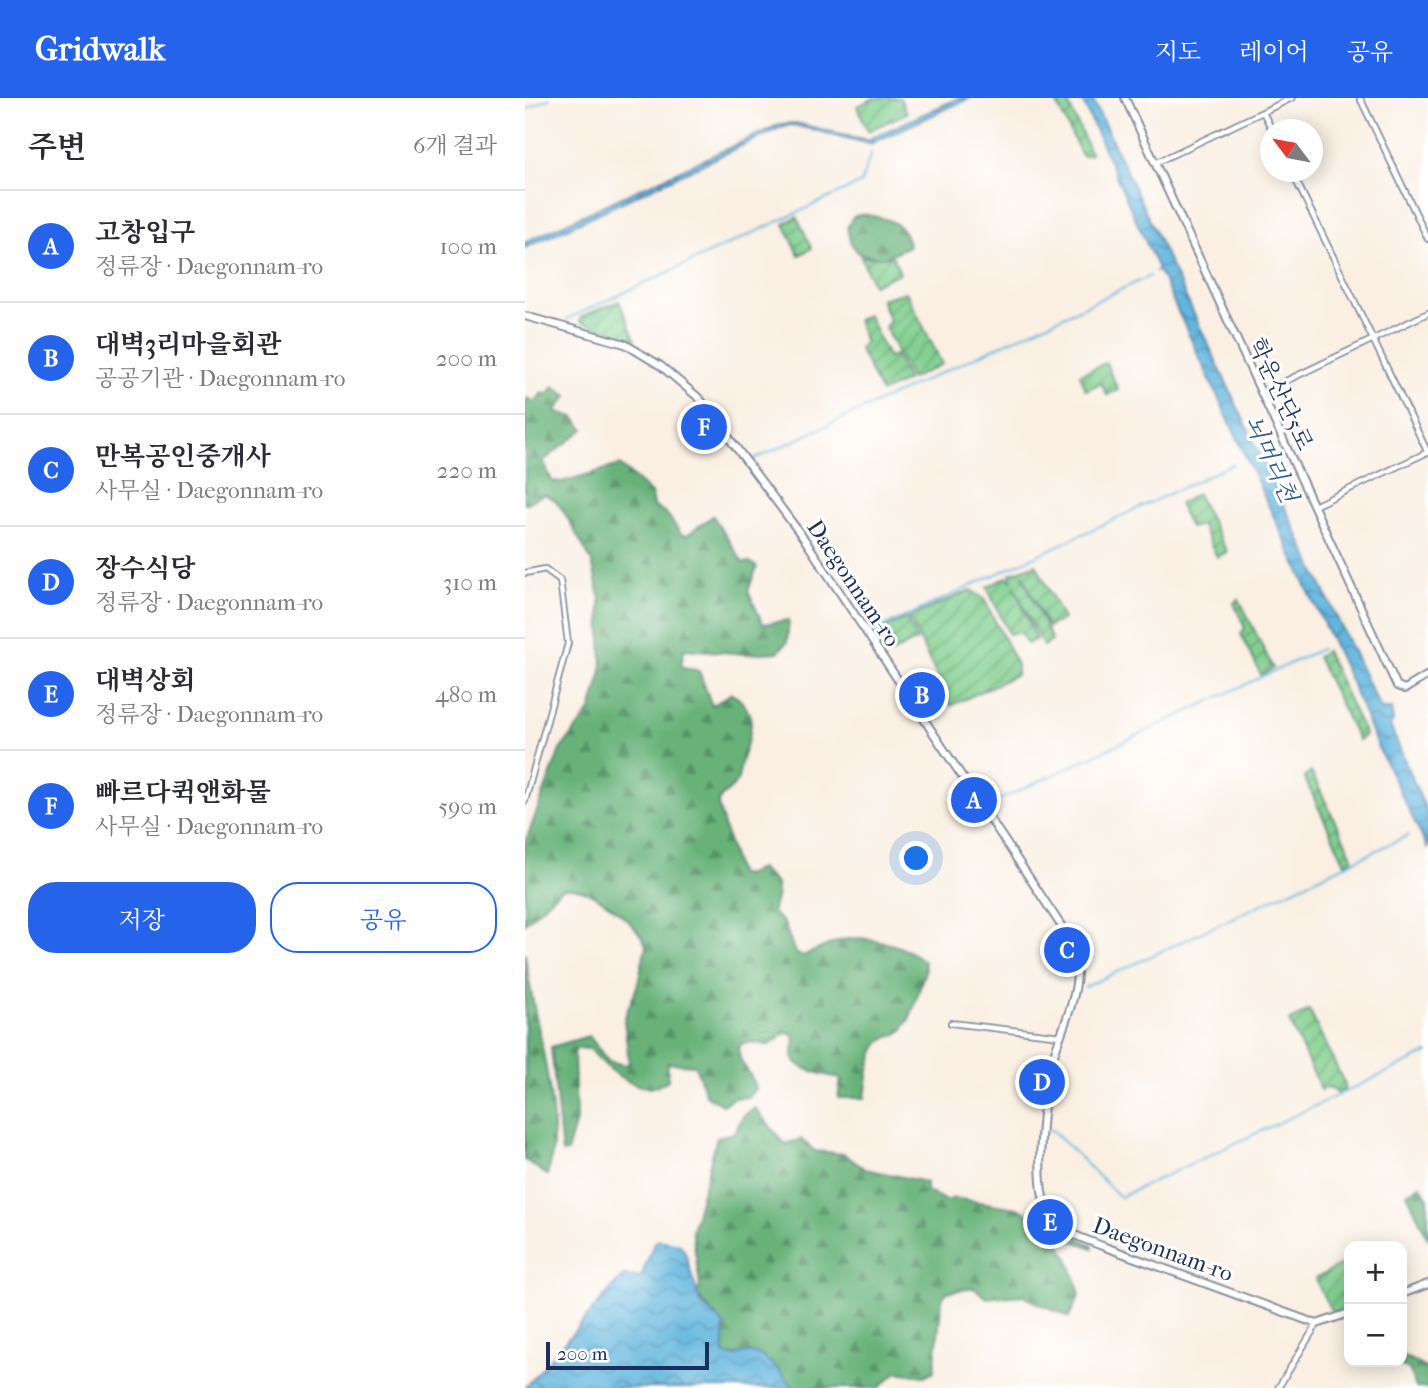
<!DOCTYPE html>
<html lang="ko">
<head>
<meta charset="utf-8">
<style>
	:root { --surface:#fff; --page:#f2f2f3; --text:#2b2b33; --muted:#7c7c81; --line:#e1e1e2; --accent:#2563eb }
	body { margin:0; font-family:"IM FELL French Canon","Noto Serif KR",serif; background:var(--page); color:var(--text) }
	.controls { position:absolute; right:21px; bottom:21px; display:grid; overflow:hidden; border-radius:14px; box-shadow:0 4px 18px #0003 }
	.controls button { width:63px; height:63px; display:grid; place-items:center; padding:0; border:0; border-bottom:2px solid var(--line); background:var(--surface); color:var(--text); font:35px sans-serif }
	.compass { position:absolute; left:735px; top:21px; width:63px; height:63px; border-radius:50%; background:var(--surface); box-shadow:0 4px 18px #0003; rotate:302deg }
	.scale { position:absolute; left:21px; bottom:18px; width:163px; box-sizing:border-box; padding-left:7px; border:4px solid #1b2f5e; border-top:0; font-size:19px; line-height:24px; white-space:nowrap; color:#1b2f5e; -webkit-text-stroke:5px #fff; paint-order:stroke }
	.you { position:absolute; left:392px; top:761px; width:24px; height:24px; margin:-18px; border:5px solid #fff; border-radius:50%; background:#1a73e8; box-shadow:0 0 0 10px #1a73e833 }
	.badge { display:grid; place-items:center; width:46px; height:46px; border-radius:50%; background:var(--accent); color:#fff; font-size:23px; font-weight:700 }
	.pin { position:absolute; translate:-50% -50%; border:4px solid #fff; box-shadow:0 2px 7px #0006 }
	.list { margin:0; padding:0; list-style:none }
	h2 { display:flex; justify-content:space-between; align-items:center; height:91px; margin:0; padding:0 28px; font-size:30px }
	h2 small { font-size:23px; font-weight:400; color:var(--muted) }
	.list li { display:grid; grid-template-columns:46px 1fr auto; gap:21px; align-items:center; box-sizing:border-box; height:112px; padding:0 28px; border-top:2px solid var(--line) }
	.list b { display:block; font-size:26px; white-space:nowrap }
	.list p { margin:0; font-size:23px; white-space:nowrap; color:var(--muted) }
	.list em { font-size:23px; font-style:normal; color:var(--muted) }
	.actions { display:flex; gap:14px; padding:21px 28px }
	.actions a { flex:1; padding:16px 0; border:2px solid var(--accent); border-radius:28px; text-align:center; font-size:24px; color:var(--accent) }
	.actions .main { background:var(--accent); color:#fff }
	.map { position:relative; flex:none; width:903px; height:1290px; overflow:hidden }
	header { display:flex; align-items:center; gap:42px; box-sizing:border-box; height:98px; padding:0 35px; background:var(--accent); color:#fff }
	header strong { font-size:33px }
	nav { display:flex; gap:38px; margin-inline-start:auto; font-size:24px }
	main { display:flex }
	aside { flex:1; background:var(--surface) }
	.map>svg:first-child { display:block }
	.forest { fill:url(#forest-firs); stroke:#42706c; stroke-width:2 }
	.garden { fill:url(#garden-furrows); stroke:#4e7f76; stroke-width:2 }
	.water { fill:url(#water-waves); stroke:#3e729e; stroke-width:2 }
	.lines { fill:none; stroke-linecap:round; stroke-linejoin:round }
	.stream { stroke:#62b6de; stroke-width:2 }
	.minor-casing { stroke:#8a8fa0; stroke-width:8 }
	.tertiary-casing { stroke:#8a8fa0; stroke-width:10 }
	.minor { stroke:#fff; stroke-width:4.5 }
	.tertiary { stroke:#fff; stroke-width:6 }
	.labels { text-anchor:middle; stroke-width:6; stroke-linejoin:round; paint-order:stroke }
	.street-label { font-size:23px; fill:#1b2f5e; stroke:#fff }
	.water-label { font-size:24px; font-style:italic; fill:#345e8b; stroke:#fff }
</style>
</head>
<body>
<header>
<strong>Gridwalk</strong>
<nav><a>지도</a><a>레이어</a><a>공유</a></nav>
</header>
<main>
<aside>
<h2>주변<small>6개 결과</small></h2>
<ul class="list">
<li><span class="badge">A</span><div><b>고창입구</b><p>정류장 · Daegonnam-ro</p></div><em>100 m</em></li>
<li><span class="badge">B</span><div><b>대벽3리마을회관</b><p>공공기관 · Daegonnam-ro</p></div><em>200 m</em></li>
<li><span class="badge">C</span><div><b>만복공인중개사</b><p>사무실 · Daegonnam-ro</p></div><em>220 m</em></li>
<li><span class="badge">D</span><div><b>장수식당</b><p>정류장 · Daegonnam-ro</p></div><em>310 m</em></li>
<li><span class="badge">E</span><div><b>대벽상회</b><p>정류장 · Daegonnam-ro</p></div><em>480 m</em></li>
<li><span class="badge">F</span><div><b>빠르다퀵앤화물</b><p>사무실 · Daegonnam-ro</p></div><em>590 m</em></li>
</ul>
<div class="actions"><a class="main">저장</a><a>공유</a></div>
</aside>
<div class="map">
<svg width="903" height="1290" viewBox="0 0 903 1290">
	<defs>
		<pattern id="forest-firs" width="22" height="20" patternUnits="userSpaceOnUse" patternTransform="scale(1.75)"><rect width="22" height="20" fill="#68b279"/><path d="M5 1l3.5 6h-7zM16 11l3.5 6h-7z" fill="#559166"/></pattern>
		<pattern id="garden-furrows" width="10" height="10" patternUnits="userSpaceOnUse" patternTransform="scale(1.75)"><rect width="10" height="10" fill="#81cf8e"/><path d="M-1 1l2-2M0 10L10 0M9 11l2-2" fill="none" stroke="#69a877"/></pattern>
		<pattern id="water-waves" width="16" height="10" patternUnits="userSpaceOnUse" patternTransform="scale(1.75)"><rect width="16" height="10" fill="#62b6de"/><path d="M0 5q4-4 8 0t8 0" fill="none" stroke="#5094b7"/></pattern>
	</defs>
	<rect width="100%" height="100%" fill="#fff"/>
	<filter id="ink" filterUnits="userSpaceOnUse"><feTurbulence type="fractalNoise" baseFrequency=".0143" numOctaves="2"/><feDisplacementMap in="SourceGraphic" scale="14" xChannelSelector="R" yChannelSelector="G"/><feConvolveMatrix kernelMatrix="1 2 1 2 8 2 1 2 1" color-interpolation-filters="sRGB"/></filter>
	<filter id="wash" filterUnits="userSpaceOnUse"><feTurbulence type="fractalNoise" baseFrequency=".00686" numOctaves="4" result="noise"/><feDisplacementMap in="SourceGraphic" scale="28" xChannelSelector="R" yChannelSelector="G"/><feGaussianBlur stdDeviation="1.57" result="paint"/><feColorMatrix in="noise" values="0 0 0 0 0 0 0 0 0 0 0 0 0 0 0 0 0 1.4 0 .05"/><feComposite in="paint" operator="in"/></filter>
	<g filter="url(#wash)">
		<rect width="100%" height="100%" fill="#faefe2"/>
		<!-- forest -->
		<path class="forest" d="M 337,116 C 358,119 381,123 384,148 L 359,160 L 334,156 L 326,145 L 322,130 L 328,119 Z
			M 29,288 L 43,298 L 30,313 L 49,319 L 59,331 L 18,363 L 27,383 L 37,384 L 95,367 L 126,395 L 128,408 L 141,415 L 157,437 L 162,437 L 188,418 L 218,465 L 225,464 L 232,469 L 223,493 L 238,526 L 264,522 L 262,544 L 253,554 L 221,556 L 159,551 L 156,568 L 174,573 L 187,608 L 207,595 C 238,618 223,637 216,665 C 214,672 215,680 210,686 C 204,695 195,695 193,707 L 213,776 L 221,777 L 235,771 L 251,786 L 252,796 L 247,815 L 259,825 L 270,855 L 277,858 C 290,854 301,847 314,843 C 338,835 380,847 399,863 L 400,873 C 394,890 389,916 378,931 C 373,938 365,937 359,941 C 345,951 342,984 340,1000 L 313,1000 L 316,980 C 304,978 271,972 268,959 C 267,954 270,946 270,941 L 266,935 L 259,936 L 244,947 L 222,944 L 215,947 C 209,965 229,973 230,991 L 223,999 L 209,1000 L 197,1007 L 181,997 L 170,967 L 143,965 L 143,982 C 117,1003 81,971 65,951 L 52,950 L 49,955 L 51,1023 L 42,1054 L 37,1055 L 26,949 L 64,938 L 83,963 L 100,967 L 104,965 L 99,921 L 112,889 L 121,848 C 115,826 58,780 35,792 L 0,825 L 0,745 L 35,652 L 66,612 L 77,573 L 75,500 L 67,464 L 39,414 L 30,402 L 19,396 L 0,406 L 0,304 L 3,300 L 10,304 L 17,295 L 21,297 Z
			M 0,854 C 5,912 43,1026 22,1077 L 0,1062 Z
			M 230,1010 L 260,1046 L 276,1041 L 290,1053 L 319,1056 L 340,1071 L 401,1084 L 401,1093 L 422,1103 L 429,1100 L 492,1110 L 568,1147 L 568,1150 L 531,1137 L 545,1165 L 555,1196 L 544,1219 C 529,1210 512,1208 499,1197 L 462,1200 L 449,1190 L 422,1194 L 417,1201 L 409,1273 L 399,1278 L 372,1274 L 354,1290 L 270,1290 L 242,1263 L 224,1254 L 215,1258 L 201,1257 L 198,1254 L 194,1222 L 172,1197 L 175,1187 L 167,1132 L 192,1039 L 209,1035 L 219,1017 Z
			M 895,1087 L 903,1099 L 903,1141 L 882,1095 Z
			M 877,1257 L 903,1271 L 903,1290 L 891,1290 L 884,1271 L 866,1264 L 877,1264 Z"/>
		<!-- garden -->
		<path class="garden" d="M 349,0 L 375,0 L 382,15 L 343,33 L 332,8 Z
			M 529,0 L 541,0 L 566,56 L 557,58 Z
			M 272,119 L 287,150 L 274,157 L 259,126 Z
			M 336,159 L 368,159 L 375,175 L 348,187 Z
			M 381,194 L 417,266 L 386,281 L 360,229 L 365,223 L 356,201 Z
			M 94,203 L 110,241 L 55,224 L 56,219 Z
			M 343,217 L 363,259 L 371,257 L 383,282 L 356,295 L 334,250 L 340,245 L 332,222 Z
			M 581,265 L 593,292 L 582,297 L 576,285 L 561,292 L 555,276 Z
			M 672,396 L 702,454 L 692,459 L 676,427 L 665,430 L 654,406 Z
			M 511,466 L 538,521 L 523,529 L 497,476 L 527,543 L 518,548 L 489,488 L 511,541 L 502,546 L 495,534 L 484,536 L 462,489 L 482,479 L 486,483 L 485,476 Z
			M 446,492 L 459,501 L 492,567 L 492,576 L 426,608 L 384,519 Z
			M 714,501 L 748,570 L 736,577 L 716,536 L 720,530 L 709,505 Z
			M 381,520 L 392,542 L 365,556 L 350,535 Z
			M 801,553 L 840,637 L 833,642 L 792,559 Z
			M 786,674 L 828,760 L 820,765 L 779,679 Z
			M 784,912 L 820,987 L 819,992 L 812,995 L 805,989 L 796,992 L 764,923 Z
			M 819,1165 L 824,1173 L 824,1193 L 818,1196 L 824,1208 L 808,1216 L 790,1181 Z"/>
		<!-- water -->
		<path class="water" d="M 433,0 L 445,0 L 345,46 L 268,27 L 259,28 L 0,150 L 0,144 L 255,26 L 271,25 L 342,42 Z
			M 556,0 L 567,0 L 847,594 L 856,611 L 866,611 L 868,623 L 865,628 L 903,717 L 903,751 L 850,643 L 826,584 L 635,175 L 631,173 L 633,171 Z
			M 134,1142 L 154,1146 L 159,1152 L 175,1204 L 199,1227 L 199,1256 C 210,1262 215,1254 226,1255 C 242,1255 259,1280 270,1290 L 0,1290 L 94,1182 L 99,1178 L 116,1179 L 129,1145 Z"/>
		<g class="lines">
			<!-- stream -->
			<path class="stream" d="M 0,12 L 25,0
				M 42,221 L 336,85 L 346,55
				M 230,361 L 625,178
				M 349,533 L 708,366
				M 466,706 L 796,551
				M 560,889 L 884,737
				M 522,1031 L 528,1033 L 595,1099 L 903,955"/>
		</g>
	</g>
	<g filter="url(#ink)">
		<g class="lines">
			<defs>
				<path id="minor" d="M 835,0 L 903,141
					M 738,14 L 747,32
					M 630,65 L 767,0
					M 767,74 L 903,355
					M 736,295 L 903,215
					M 789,408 L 903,354
					M 0,475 L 20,471 L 35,482 L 43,545 L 0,703
					M 426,925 L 536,938
					M 753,1290 L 792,1226"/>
				<path id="tertiary" d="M 600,0 L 872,588 L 880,591 L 903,577
					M 0,218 L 100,246 L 136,268 L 175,301 L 280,442 L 541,835 C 547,848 552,862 552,876 C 550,912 529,945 523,980 C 518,1010 506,1099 528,1122 C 541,1136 562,1142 580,1149 L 792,1226 L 824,1215
					M 877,1196 L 903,1186"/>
			</defs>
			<!-- minor casing -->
			<use href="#minor" class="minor-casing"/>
			<!-- tertiary casing -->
			<use href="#tertiary" class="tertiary-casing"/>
			<!-- minor -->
			<use href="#minor" class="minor"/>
			<!-- tertiary -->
			<use href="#tertiary" class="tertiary"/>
		</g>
	</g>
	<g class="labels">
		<!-- street labels -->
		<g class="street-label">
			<text transform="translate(756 296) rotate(65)" y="8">학운산단5로</text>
			<text transform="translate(329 485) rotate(56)" y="8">Daegonnam-ro</text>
			<text transform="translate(638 1151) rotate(20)" y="8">Daegonnam-ro</text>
		</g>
		<!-- water labels -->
		<g class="water-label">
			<text transform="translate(746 361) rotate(65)" y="8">뇌머리천</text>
		</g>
	</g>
</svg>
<div class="controls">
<button>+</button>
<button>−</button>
</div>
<svg class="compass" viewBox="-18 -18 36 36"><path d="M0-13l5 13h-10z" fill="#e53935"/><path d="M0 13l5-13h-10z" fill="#7c7c81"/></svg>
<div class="scale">200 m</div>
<div class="you"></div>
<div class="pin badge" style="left:449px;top:702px">A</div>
<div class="pin badge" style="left:397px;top:597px">B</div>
<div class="pin badge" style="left:542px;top:852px">C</div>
<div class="pin badge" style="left:517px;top:984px">D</div>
<div class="pin badge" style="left:525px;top:1124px">E</div>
<div class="pin badge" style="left:179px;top:329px">F</div>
</div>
</main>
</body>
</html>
